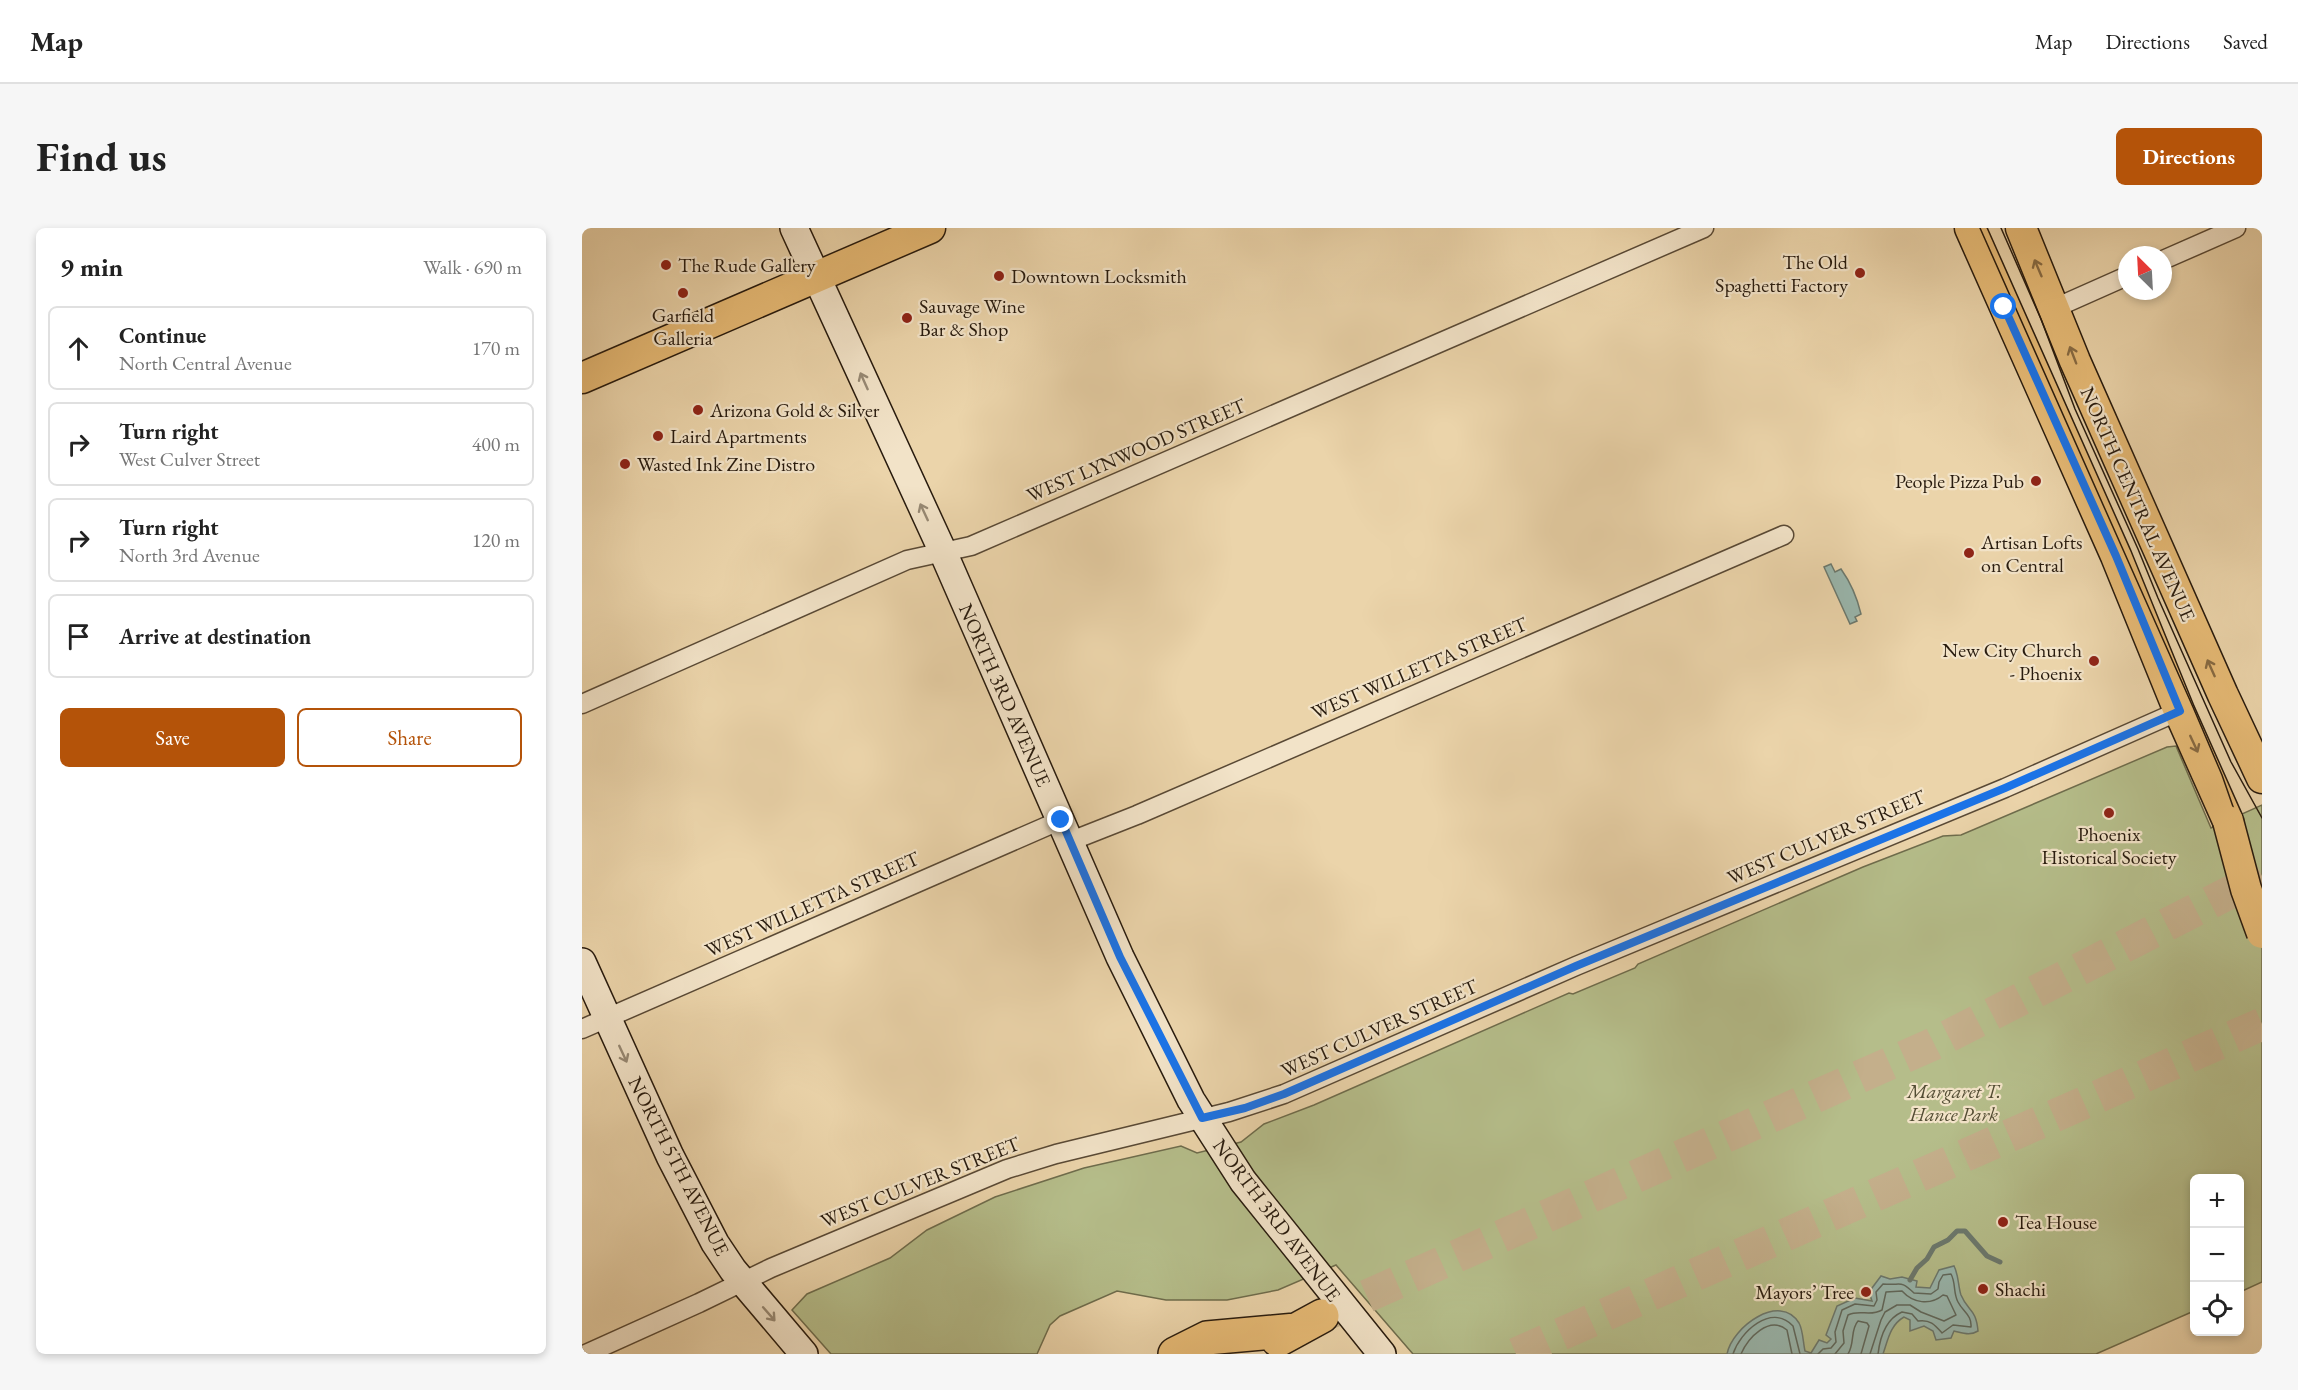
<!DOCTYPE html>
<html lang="en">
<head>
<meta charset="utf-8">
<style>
	:root { --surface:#fff; --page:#f6f6f6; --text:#222; --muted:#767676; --line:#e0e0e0; --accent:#b45309 }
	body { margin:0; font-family:"EB Garamond",serif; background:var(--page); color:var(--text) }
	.controls { position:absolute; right:18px; bottom:18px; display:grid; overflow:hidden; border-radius:9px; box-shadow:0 3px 9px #0003 }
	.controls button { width:54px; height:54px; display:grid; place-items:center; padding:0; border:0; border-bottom:2px solid var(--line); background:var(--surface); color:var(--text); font:30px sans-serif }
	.compass { position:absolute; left:1536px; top:18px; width:54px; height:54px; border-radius:50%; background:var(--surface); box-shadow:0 3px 9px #0003; rotate:336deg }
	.stop { position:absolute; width:18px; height:18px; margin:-14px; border:4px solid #1a73e8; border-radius:50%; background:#fff }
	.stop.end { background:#1a73e8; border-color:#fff; box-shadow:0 2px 6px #0008 }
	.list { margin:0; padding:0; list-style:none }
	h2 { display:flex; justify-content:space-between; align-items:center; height:78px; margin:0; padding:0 24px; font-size:26px }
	h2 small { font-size:20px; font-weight:400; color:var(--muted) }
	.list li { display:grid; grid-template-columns:39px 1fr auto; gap:18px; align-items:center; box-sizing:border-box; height:84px; margin:0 12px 12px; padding:0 12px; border:2px solid var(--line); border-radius:9px }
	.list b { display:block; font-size:22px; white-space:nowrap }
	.list p { margin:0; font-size:20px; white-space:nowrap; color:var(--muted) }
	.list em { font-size:20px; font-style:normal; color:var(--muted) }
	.actions { display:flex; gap:12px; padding:18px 24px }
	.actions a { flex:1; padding:14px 0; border:2px solid var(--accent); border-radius:9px; text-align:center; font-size:21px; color:var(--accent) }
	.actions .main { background:var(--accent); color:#fff }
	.icon { flex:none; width:33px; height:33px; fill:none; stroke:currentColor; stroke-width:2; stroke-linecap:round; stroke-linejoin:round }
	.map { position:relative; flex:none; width:1680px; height:1126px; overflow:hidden; border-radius:9px }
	header { display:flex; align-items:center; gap:36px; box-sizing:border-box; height:84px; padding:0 30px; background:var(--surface); border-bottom:2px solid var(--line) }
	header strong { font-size:28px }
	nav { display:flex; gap:33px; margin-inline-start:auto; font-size:21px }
	.intro { display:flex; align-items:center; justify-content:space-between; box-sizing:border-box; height:144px; padding:0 36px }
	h1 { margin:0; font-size:42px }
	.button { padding:15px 27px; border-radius:9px; background:var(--accent); color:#fff; font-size:21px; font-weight:700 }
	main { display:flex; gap:36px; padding:0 36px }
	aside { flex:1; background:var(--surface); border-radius:9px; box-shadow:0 3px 9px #0003 }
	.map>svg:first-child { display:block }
	.green { fill:#b5bd8a; stroke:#6e6c4c; stroke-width:1.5 }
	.water { fill:#99b7ae; stroke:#6c796e; stroke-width:1.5 }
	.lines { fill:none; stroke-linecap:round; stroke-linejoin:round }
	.shore { stroke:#60695e; stroke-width:1.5 }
	.stream { stroke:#6c796e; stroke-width:5 }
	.highway-tunnel { stroke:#c4af8b; stroke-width:33; stroke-dasharray:33 16; stroke-linecap:butt }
	.street-casing { stroke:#594935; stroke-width:21 }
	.secondary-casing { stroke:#281b0e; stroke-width:30 }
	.primary-casing { stroke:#281b0e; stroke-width:33 }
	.highway-casing { stroke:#281b0e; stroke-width:36 }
	.street { stroke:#f2e3c8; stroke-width:18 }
	.secondary { stroke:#f2e3c8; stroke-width:27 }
	.primary { stroke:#e6ba75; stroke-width:30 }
	.highway { stroke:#e6ba75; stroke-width:33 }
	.tram { stroke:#281b0e; stroke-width:1.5 }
	.primary-bridge-casing { stroke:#281b0e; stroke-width:33; stroke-linecap:butt }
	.primary-bridge { stroke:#e6ba75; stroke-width:30 }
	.oneway { stroke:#876a42 }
	.oneway2 { stroke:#978974 }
	.route { stroke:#1a73e8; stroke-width:8 }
	.poi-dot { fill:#8f2418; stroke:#f2e3c8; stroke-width:2 }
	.labels { text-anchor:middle; stroke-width:4.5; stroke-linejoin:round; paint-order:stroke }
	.poi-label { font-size:20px; fill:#281b0e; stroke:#f2e3c8; text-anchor:start }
	.street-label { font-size:20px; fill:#281b0e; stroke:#f2e3c8 }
	.park-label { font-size:20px; font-style:italic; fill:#524c33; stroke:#f2e3c8 }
</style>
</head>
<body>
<header>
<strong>Map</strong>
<nav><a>Map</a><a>Directions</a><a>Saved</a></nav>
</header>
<div class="intro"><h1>Find us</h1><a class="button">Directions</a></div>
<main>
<aside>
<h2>9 min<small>Walk · 690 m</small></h2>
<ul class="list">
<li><svg class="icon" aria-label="ahead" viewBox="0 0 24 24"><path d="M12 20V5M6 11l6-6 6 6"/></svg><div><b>Continue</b><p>North Central Avenue</p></div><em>170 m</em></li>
<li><svg class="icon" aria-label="right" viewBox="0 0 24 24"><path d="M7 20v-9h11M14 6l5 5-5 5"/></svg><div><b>Turn right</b><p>West Culver Street</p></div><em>400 m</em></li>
<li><svg class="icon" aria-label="right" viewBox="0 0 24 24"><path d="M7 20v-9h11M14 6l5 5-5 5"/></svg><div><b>Turn right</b><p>North 3rd Avenue</p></div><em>120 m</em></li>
<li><svg class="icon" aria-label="arrive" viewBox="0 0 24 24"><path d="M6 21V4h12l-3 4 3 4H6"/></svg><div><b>Arrive at destination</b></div></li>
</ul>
<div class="actions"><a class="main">Save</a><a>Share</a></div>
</aside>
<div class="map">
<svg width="1680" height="1126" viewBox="0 0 1680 1126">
	<rect width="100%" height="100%" fill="#ebd4aa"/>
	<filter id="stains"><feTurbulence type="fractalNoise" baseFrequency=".00333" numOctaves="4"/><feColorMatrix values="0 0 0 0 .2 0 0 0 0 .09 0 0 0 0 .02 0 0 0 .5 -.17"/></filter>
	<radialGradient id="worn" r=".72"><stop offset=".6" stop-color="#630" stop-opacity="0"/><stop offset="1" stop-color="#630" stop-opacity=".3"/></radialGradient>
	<!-- green -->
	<path class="green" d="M 1594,518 L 1629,600 L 1680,577 L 1680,1054 L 1658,1064 L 1658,950 L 1612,950 L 1612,1083 L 1514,1126 L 831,1126 L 754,1037 L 696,1062 L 645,1072 L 584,1072 L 535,1063 L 478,1088 L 468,1097 L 455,1126 L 249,1126 L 210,1082 L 225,1066 L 308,1030 L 345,1002 L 413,969 L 502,940 L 599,918 L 615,925 L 659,914 L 682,896 L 732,877 L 987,765 L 991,766 L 1053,740 L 1056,736 L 1281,639 L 1361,608 L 1379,607 L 1585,519 Z"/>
	<!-- water -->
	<path class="water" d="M 1249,336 L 1253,344 L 1259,341 C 1269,355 1275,369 1279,386 L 1273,389 L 1275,393 L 1268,396 L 1242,339 Z
		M 1372,1038 C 1377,1048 1376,1058 1379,1067 C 1386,1084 1394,1080 1396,1103 C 1388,1108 1381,1105 1372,1103 L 1369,1110 L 1354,1112 L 1351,1103 L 1342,1098 L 1328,1103 L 1328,1092 L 1322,1089 C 1308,1097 1306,1112 1301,1126 L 1145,1126 C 1150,1099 1198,1064 1217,1095 C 1221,1102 1221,1114 1223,1123 L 1229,1125 L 1237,1112 L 1245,1115 L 1249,1111 L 1244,1107 L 1255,1078 L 1273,1070 L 1290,1073 L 1287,1064 L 1299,1048 L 1308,1051 L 1320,1049 L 1335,1053 L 1334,1059 L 1348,1060 L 1357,1042 Z"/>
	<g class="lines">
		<!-- shore -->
		<path class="shore" d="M 1151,1126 C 1158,1104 1189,1075 1211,1098 L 1218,1126
			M 1159,1126 C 1166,1110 1187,1087 1205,1102 L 1210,1126
			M 1236,1126 L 1241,1121 L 1249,1120 L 1254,1114 L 1253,1104 L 1260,1082 L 1273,1076 L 1292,1078 L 1295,1072 L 1294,1064 L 1301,1056 C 1320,1058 1317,1051 1332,1065 L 1349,1066 L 1356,1061 L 1357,1054 L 1361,1047 L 1369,1046 C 1374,1055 1371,1065 1376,1074 C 1381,1084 1390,1087 1389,1099 L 1371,1097 L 1360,1105 C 1353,1097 1348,1091 1336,1093 L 1330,1086 L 1320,1084 C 1304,1091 1298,1109 1296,1126
			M 1253,1126 L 1262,1115 L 1261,1103 L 1266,1087 C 1278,1081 1288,1089 1300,1082 L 1304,1064 L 1320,1063 C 1331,1075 1348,1078 1361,1067 L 1365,1068 L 1374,1087 L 1362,1093 L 1339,1084 L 1328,1077 L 1315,1077 L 1303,1084 L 1299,1092 L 1288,1126
			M 1266,1126 C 1273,1115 1268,1102 1276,1093 L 1285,1095 L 1287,1098 L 1279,1126"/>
		<!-- stream -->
		<path class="stream" d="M 1328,1052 L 1335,1040 L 1345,1031 L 1352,1019 L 1366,1012 L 1375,1003 L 1383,1003 L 1405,1028 L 1418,1034"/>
		<!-- highway-tunnel -->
		<path class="highway-tunnel" d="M 740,1088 L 1349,817 L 1680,648
			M 934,1126 L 1680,796"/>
		<defs>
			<path id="street" d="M 1581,32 L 1654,0
				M 1473,80 L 1545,48
				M 0,476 L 325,332 L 389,318 L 1122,0
				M 489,613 L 555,587 L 1202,307
				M 0,801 L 479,592
				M 4,1126 L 117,1075 L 189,1040 L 425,941 L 474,926 L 647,884 L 702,866 L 994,738 L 1423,560 L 1597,483"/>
			<path id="secondary" d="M 212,0 L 361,324 L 538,729 L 609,872 L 661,953 L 800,1126
				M 0,734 L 88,928 L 133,1015 L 151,1042 L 222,1126"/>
			<path id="primary" d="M 1388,0 L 1534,328 L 1597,483 L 1646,593
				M 1439,0 L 1493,133 L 1641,467 L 1680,550
				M 0,150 L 348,0"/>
			<path id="highway" d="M 696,1112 L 740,1088
				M 593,1126 L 625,1110 L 714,1102"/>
		</defs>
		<!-- street casing -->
		<use href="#street" class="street-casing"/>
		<!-- secondary casing -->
		<use href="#secondary" class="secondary-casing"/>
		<!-- primary casing -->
		<use href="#primary" class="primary-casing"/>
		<!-- highway casing -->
		<use href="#highway" class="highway-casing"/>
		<!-- street -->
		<use href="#street" class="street"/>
		<!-- secondary -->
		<use href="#secondary" class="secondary"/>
		<!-- primary -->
		<use href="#primary" class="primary"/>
		<!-- highway -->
		<use href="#highway" class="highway"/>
		<!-- tram -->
		<path class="tram" d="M 1398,0 L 1611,479 L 1640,547 L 1680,662
			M 1419,0 L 1459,91 L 1493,181 L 1556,321 L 1576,370 L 1649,534 L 1680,590"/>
		<defs>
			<path id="primary-bridge" d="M 1646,593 L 1664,661 L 1680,705"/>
		</defs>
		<!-- primary-bridge casing -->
		<use href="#primary-bridge" class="primary-bridge-casing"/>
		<!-- primary-bridge -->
		<use href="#primary-bridge" class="primary-bridge"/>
	</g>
	<!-- one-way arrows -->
	<defs><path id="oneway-shaft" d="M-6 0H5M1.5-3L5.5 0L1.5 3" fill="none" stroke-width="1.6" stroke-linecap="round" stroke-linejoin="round" transform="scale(1.5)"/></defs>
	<g class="oneway">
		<use href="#oneway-shaft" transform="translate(1456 40) rotate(-113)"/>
		<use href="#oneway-shaft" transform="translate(1491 127) rotate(-111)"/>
		<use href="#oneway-shaft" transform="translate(1629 440) rotate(-114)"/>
		<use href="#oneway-shaft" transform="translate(1612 516) rotate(65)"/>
	</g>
	<g class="oneway2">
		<use href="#oneway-shaft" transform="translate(282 153) rotate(-114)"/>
		<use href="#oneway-shaft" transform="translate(342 284) rotate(-115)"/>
		<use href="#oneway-shaft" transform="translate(41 826) rotate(65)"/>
		<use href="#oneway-shaft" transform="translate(187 1086) rotate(49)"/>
	</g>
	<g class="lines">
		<!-- route -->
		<path class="route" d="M 479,592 L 538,729 L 620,890 L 663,880 L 702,866 L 994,738 L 1423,560 L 1598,483 L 1534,328 L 1422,79"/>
	</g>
	<!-- markers -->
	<g class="poi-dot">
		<circle cx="84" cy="37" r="6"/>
		<circle cx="1278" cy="45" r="6"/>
		<circle cx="417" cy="48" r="6"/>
		<circle cx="101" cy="65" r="6"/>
		<circle cx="325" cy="90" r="6"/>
		<circle cx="116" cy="182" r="6"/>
		<circle cx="76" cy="208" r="6"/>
		<circle cx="43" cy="236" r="6"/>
		<circle cx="1454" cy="253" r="6"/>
		<circle cx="1387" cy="325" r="6"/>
		<circle cx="1512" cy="433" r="6"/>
		<circle cx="1527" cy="585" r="6"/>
		<circle cx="1421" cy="994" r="6"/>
		<circle cx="1401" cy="1061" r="6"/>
		<circle cx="1284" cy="1064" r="6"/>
	</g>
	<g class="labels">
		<!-- poi labels -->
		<g class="poi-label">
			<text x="1266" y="41" text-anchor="end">The Old<tspan x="1266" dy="23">Spaghetti Factory</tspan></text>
			<text x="96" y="44">The Rude Gallery</text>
			<text x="429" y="55">Downtown Locksmith</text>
			<text x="337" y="85">Sauvage Wine<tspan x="337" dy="23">Bar &amp; Shop</tspan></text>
			<text x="101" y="94" text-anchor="middle">Garfield<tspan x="101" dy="23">Galleria</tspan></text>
			<text x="128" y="189">Arizona Gold &amp; Silver</text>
			<text x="88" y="215">Laird Apartments</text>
			<text x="55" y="243">Wasted Ink Zine Distro</text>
			<text x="1442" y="260" text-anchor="end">People Pizza Pub</text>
			<text x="1399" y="321">Artisan Lofts<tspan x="1399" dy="23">on Central</tspan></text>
			<text x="1500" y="429" text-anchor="end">New City Church<tspan x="1500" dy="23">- Phoenix</tspan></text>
			<text x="1527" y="613" text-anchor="middle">Phoenix<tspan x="1527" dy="23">Historical Society</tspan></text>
			<text x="1433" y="1001">Tea House</text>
			<text x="1413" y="1068">Shachi</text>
			<text x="1272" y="1071" text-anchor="end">Mayors’ Tree</text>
		</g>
		<!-- street labels -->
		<g class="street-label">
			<text transform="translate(554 222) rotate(-23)" y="7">WEST LYNWOOD STREET</text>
			<text transform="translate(1556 276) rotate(66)" y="7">NORTH CENTRAL AVENUE</text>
			<text transform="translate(837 440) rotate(-23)" y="7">WEST WILLETTA STREET</text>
			<text transform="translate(423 467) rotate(66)" y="7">NORTH 3RD AVENUE</text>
			<text transform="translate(1244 609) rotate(-23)" y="7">WEST CULVER STREET</text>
			<text transform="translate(230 676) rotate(-24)" y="7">WEST WILLETTA STREET</text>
			<text transform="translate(797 800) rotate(-24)" y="7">WEST CULVER STREET</text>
			<text transform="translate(97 938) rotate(63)" y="7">NORTH 5TH AVENUE</text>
			<text transform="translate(338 954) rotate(-22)" y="7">WEST CULVER STREET</text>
			<text transform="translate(695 992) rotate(53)" y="7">NORTH 3RD AVENUE</text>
		</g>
		<!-- park labels -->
		<g class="park-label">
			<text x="1372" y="870">Margaret T.<tspan x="1372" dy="23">Hance Park</tspan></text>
		</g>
	</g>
	<rect width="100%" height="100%" filter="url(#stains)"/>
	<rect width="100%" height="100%" fill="url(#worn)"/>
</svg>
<div class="controls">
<button>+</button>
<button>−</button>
<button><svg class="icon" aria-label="locate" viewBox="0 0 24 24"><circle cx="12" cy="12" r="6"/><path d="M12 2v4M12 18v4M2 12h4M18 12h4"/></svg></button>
</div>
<svg class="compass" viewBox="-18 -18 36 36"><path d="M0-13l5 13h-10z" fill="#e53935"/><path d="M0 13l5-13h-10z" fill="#767676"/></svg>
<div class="stop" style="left:1422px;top:79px"></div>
<div class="stop end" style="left:479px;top:592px"></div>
</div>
</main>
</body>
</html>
